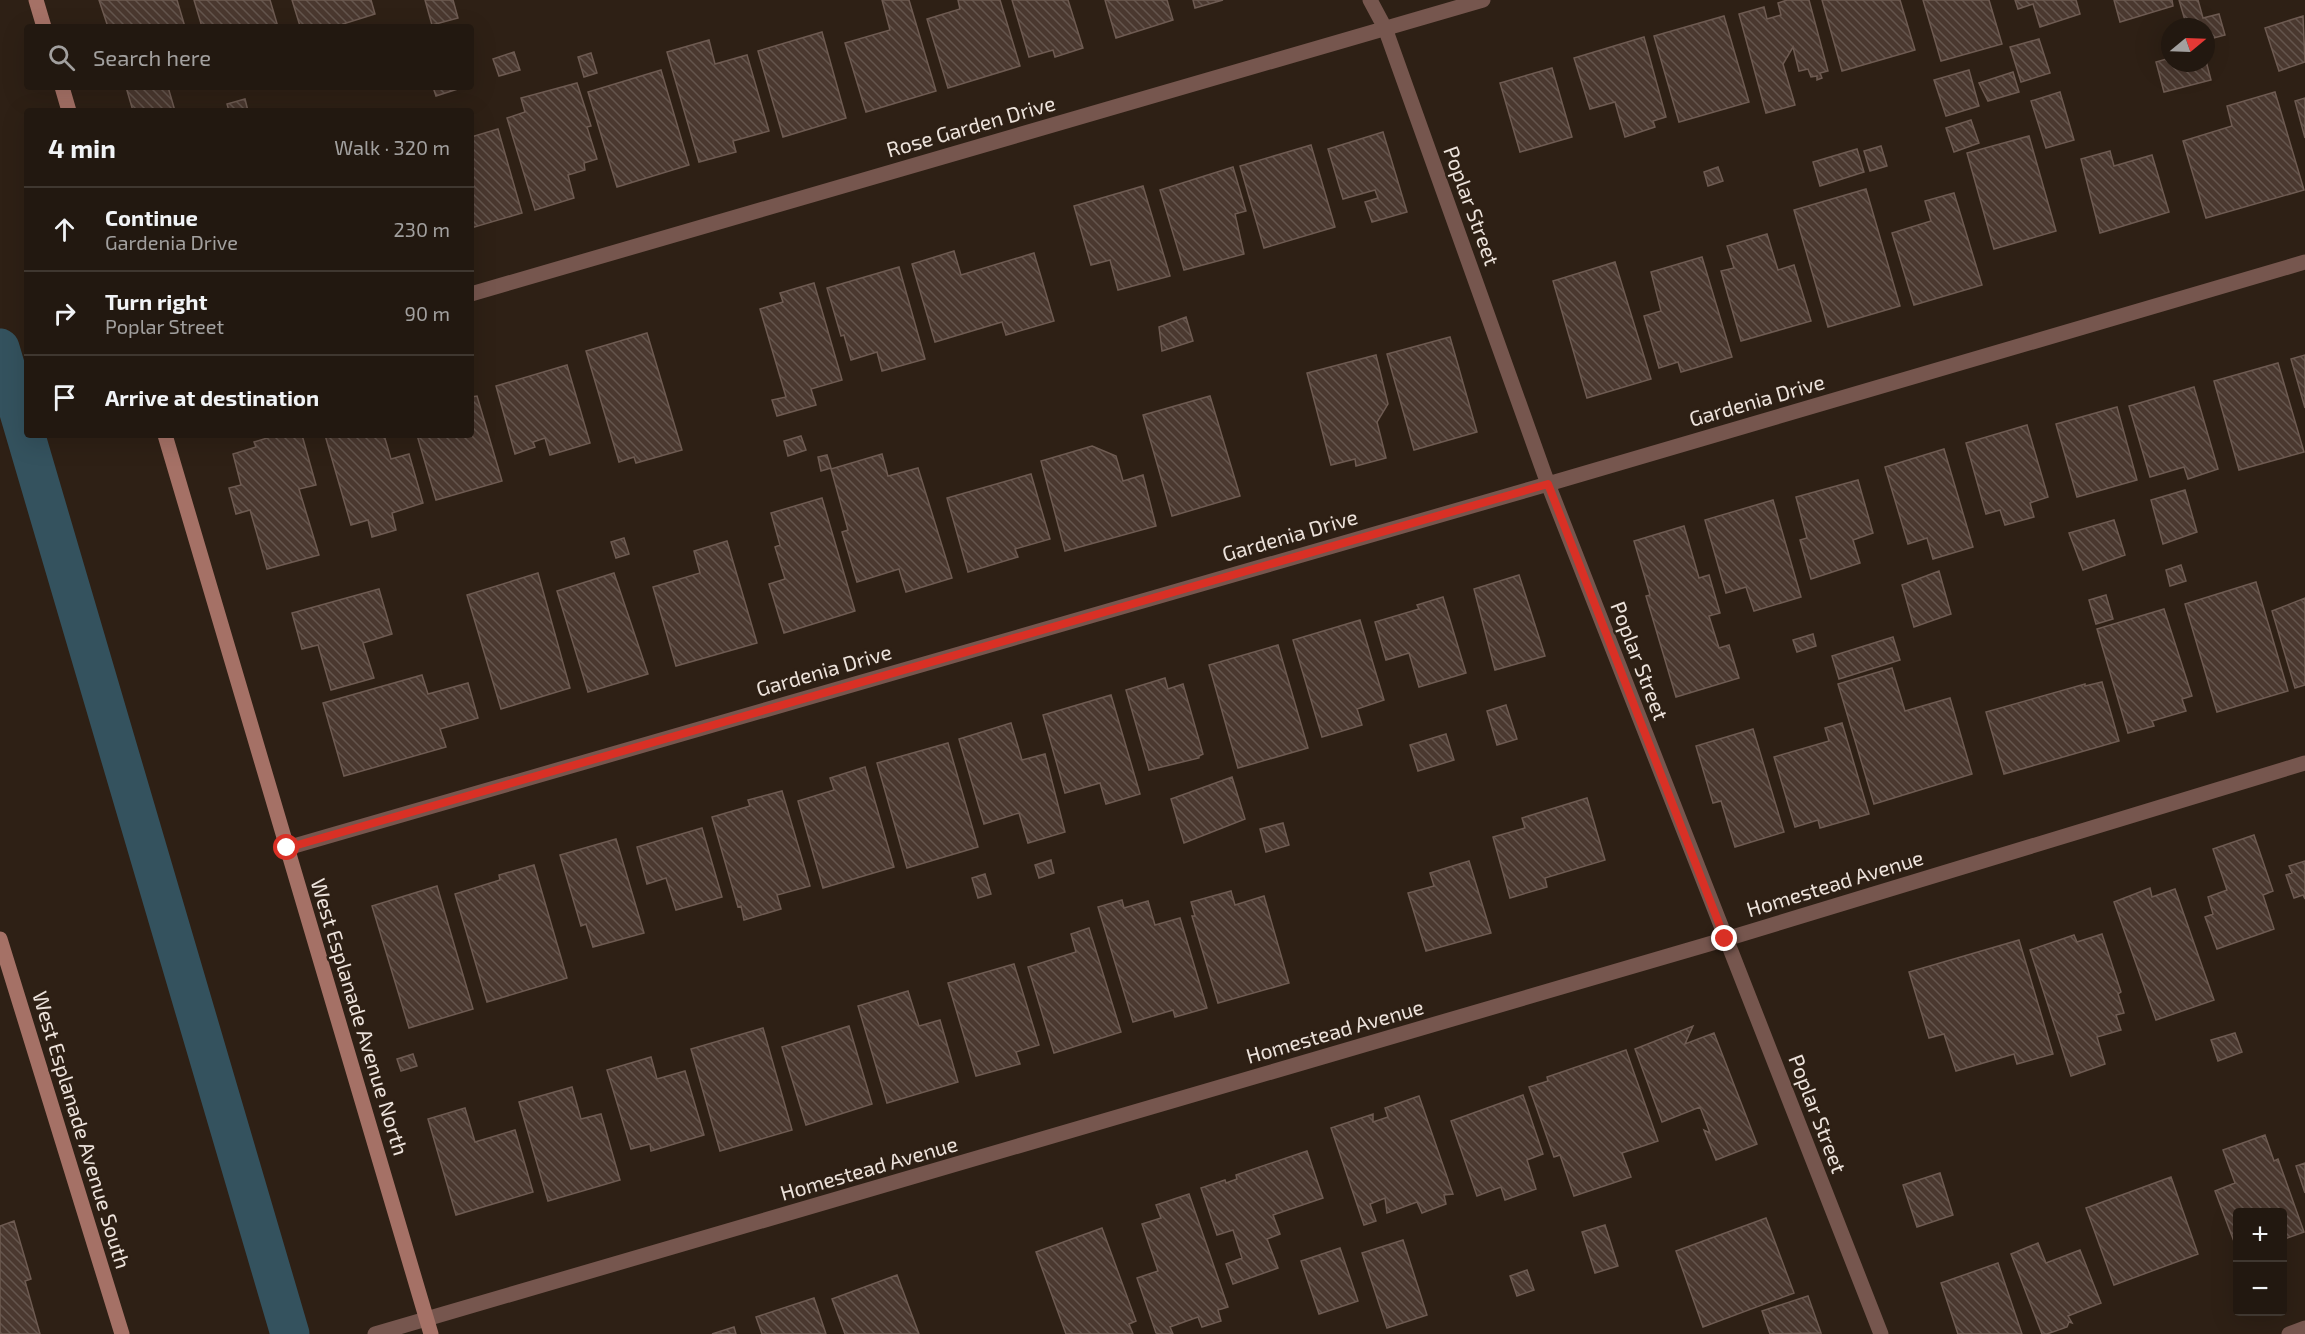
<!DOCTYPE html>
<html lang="en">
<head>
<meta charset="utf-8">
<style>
	:root { --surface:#221810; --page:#2e251e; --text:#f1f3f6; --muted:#a2a09f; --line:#3f3730 }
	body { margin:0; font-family:"Exo 2",sans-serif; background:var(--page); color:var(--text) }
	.controls { position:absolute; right:18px; bottom:18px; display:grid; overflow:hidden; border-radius:6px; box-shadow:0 6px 24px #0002 }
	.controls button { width:54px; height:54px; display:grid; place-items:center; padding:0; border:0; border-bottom:2px solid var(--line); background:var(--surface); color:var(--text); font:30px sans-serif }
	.compass { position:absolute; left:2161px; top:18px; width:54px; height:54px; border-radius:50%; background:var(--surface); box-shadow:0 6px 24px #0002; rotate:71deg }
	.stop { position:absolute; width:18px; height:18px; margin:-14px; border:4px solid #d93025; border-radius:50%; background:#fff }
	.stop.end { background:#d93025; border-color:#fff; box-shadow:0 2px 6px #0008 }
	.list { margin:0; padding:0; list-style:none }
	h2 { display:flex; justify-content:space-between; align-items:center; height:78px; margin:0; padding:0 24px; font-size:26px }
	h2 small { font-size:20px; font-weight:400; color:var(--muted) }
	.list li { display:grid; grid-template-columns:39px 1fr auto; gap:18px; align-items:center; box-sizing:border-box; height:84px; padding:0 24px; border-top:2px solid var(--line) }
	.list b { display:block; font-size:22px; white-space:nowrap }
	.list p { margin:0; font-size:20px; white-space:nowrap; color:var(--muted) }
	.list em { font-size:20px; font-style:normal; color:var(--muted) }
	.icon { flex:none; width:33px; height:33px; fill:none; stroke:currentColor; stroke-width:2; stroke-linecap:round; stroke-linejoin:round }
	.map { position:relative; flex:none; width:2305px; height:1334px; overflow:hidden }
	.search { position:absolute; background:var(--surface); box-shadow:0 6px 24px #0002; left:24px; top:24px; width:450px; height:66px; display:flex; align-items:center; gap:15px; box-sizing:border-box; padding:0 21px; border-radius:6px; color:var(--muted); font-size:22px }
	.panel { position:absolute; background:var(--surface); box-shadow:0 6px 24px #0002; left:24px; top:108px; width:450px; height:330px; border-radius:6px }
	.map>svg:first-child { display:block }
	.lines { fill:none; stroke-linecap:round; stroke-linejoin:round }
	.canal { stroke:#34525e; stroke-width:39 }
	.building { fill:url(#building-back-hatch); stroke:#6e5b52; stroke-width:1.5 }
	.minor { stroke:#76564e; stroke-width:15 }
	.secondary { stroke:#a57166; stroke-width:15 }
	.route { stroke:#d93025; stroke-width:8 }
	.labels { text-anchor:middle; stroke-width:5; stroke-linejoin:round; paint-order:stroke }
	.street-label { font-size:21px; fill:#ede3dc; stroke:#2e2015 }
</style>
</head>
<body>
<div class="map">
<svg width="2305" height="1334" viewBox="0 0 2305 1334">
	<defs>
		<pattern id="building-back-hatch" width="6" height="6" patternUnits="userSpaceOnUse" patternTransform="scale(1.5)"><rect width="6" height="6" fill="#4a382f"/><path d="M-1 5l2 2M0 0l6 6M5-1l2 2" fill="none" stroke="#64554d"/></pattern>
	</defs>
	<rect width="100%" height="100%" fill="#2e2015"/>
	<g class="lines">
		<!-- canal -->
		<path class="canal" d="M 0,348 L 290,1334"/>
	</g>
	<!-- building -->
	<path class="building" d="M 99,0 L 177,0 L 185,27 L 108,27 Z
		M 194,0 L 270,0 L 278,27 L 202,27 Z
		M 292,0 L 371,0 L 375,14 L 343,24 L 344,27 L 300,26 Z
		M 425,0 L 453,0 L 458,18 L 432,25 Z
		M 882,0 L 909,0 L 936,91 L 866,112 L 845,43 L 890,30 Z
		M 958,0 L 1000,0 L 1020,66 L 948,88 L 927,19 L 960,9 Z
		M 1012,0 L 1068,0 L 1083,48 L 1055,57 L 1053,50 L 1029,57 Z
		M 1105,0 L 1167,0 L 1173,20 L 1116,38 Z
		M 1193,0 L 1223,0 L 1195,8 Z
		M 1787,0 L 1809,0 L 1828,71 L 1820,73 L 1822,78 L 1817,80 L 1817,76 L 1811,77 L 1808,69 L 1799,71 L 1793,47 L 1783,64 L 1795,105 L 1766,113 L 1739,14 L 1764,7 L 1767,19 L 1781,15 L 1778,3 Z
		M 1822,0 L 1900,0 L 1915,50 L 1842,71 Z
		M 1923,0 L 1989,0 L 2002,44 L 1941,61 Z
		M 2015,0 L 2076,0 L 2080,14 L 2040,27 L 2033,4 L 2018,9 Z
		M 2114,0 L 2172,0 L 2173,6 L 2120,22 Z
		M 2179,0 L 2198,0 L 2203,18 L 2219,14 L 2225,35 L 2206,40 L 2206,27 L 2187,27 Z
		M 1724,16 L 1749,102 L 1679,122 L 1654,36 Z
		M 2303,16 L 2305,62 L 2279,71 L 2265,28 Z
		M 822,32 L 846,118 L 783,137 L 758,51 Z
		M 1644,37 L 1666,117 L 1653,121 L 1655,127 L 1625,137 L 1615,102 L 1590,109 L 1574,58 Z
		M 2039,39 L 2050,73 L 2021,82 L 2010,47 Z
		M 709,40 L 715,64 L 747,55 L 769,131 L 733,141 L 736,152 L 699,162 L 667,52 Z
		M 514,52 L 520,70 L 499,76 L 493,59 Z
		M 591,53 L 597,73 L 584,77 L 578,57 Z
		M 2170,58 L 2170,63 L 2206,61 L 2211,80 L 2164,92 L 2156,62 Z
		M 1552,68 L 1572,137 L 1520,152 L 1500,83 Z
		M 661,70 L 689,165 L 617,187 L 588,92 Z
		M 1969,70 L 1979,106 L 1946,116 L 1934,80 Z
		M 2013,72 L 2019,92 L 1988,101 L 1979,83 Z
		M 577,83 L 591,126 L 587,127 L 597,159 L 584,163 L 585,170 L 568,175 L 574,198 L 535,210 L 507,118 L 525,112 L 521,98 Z
		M 126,87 L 168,87 L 175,111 L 133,111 Z
		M 433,87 L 464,87 L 436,96 Z
		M 2060,92 L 2074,140 L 2046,148 L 2031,101 Z
		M 2275,92 L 2304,190 L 2206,218 L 2183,141 L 2232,126 L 2227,106 Z
		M 2305,98 L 2305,138 L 2295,101 Z
		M 245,99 L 248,111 L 229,111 L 227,104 Z
		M 1971,120 L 1979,143 L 1954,152 L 1946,128 Z
		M 498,129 L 522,213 L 471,228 L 471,137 Z
		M 1383,132 L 1407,212 L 1372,222 L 1365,202 L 1378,198 L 1375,190 L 1343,199 L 1328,149 Z
		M 2029,136 L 2056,231 L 1994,249 L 1967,153 Z
		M 1311,145 L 1335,227 L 1264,248 L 1240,166 Z
		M 1881,146 L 1887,166 L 1870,171 L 1864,151 Z
		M 1857,149 L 1864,172 L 1820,186 L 1813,162 Z
		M 2110,151 L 2114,166 L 2152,155 L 2169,212 L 2100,233 L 2081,159 Z
		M 1233,167 L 1246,211 L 1235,214 L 1244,254 L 1184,270 L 1160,190 Z
		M 1718,167 L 1723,181 L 1708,186 L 1704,172 Z
		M 1143,186 L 1170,276 L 1118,290 L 1110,260 L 1091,265 L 1074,206 Z
		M 1866,189 L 1900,306 L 1828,327 L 1794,210 Z
		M 1954,193 L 1982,285 L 1914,305 L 1892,233 L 1931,221 L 1925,201 Z
		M 1767,234 L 1778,270 L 1794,265 L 1811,321 L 1741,341 L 1721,271 L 1734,268 L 1727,246 Z
		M 954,251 L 961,275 L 1034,253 L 1054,321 L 1006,335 L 1002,322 L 935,342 L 912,264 Z
		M 1702,257 L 1732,357 L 1681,372 L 1678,362 L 1659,368 L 1644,316 L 1661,311 L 1651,272 Z
		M 1615,262 L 1651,379 L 1587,398 L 1553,281 Z
		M 899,267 L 925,359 L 882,371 L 877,352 L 851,360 L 844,335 L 841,336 L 827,288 Z
		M 814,283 L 842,380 L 811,389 L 816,405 L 777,416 L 772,400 L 786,397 L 760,309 L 783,302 L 780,293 Z
		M 1186,317 L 1193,341 L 1162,351 L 1159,327 Z
		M 647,333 L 682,450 L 636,463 L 634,457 L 619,462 L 586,351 Z
		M 1450,337 L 1477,432 L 1414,450 L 1387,354 Z
		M 1376,355 L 1388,404 L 1377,422 L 1386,458 L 1356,466 L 1355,459 L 1331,465 L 1307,373 Z
		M 2305,355 L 2305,408 L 2291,359 Z
		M 2278,363 L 2304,452 L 2239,470 L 2214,381 Z
		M 567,365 L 590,443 L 550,455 L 545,438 L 533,442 L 535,447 L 515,454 L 496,386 Z
		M 2194,387 L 2218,469 L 2188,479 L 2184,467 L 2150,477 L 2129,406 Z
		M 477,396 L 502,481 L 436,500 L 417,435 L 471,435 L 471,397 Z
		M 1210,396 L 1240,496 L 1172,516 L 1143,415 Z
		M 2117,407 L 2137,480 L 2077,497 L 2056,424 Z
		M 2027,425 L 2048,497 L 2030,503 L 2034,517 L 2005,525 L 2000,510 L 1986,514 L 1966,443 Z
		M 277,435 L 302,435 L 316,485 L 299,489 L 319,555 L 267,569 L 250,510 L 236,514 L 229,488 L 241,485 L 233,454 L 256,447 L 254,442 Z
		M 325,435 L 384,435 L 391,459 L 409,454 L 423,503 L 392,513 L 396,530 L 372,537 L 368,520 L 351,525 Z
		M 801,436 L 806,450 L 788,456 L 784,441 Z
		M 1092,446 L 1116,456 L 1123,481 L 1143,475 L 1156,526 L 1065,551 L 1041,461 Z
		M 1944,449 L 1973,547 L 1933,559 L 1927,538 L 1908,544 L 1885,467 Z
		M 882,454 L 888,476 L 918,468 L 952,578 L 906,592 L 899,569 L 857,582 L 842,532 L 848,530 L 831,469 Z
		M 827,455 L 831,468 L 821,471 L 818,457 Z
		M 1031,474 L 1050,539 L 1015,549 L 1018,557 L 968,572 L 947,498 Z
		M 1858,480 L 1873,533 L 1853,540 L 1860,563 L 1811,579 L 1800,540 L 1807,538 L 1796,497 Z
		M 2185,490 L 2197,532 L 2163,544 L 2151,500 Z
		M 822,498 L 855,611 L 784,633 L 769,584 L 785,579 L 775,547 L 780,545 L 771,513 Z
		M 1773,500 L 1801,597 L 1754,611 L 1746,587 L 1726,593 L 1705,520 Z
		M 2114,520 L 2125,555 L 2083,570 L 2069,533 Z
		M 1684,526 L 1699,578 L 1709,575 L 1720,613 L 1709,616 L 1719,648 L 1729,645 L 1739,678 L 1676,697 L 1646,596 L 1650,595 L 1634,541 Z
		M 624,538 L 629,554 L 616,558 L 611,542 Z
		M 727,541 L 757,643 L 676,666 L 653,587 L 700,573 L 694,551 Z
		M 2181,565 L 2186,581 L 2170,586 L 2166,570 Z
		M 1939,571 L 1951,614 L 1914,627 L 1902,585 Z
		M 538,573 L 570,688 L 501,709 L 467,595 Z
		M 614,573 L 648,674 L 588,692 L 557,591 Z
		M 1519,575 L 1545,656 L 1495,670 L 1474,589 Z
		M 2256,582 L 2288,691 L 2217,712 L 2185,604 Z
		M 379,589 L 392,634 L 363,643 L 374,678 L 331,690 L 318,645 L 302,649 L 292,613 Z
		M 2106,595 L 2113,619 L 2096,624 L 2089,600 Z
		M 1443,597 L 1466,673 L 1419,687 L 1409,653 L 1386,660 L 1375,622 L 1419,609 L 1417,605 Z
		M 2305,598 L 2305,685 L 2295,688 L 2272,611 Z
		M 2164,609 L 2192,696 L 2182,699 L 2186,711 L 2152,721 L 2154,726 L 2128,733 L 2097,629 Z
		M 1360,620 L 1384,700 L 1357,709 L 1362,725 L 1322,737 L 1293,640 Z
		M 1813,634 L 1816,646 L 1797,652 L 1793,640 Z
		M 1893,637 L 1900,660 L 1839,679 L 1832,656 Z
		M 1278,645 L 1308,748 L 1238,768 L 1209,665 Z
		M 1892,668 L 1905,711 L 1950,698 L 1972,774 L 1874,804 L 1838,684 Z
		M 422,675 L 428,694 L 468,683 L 478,718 L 440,729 L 446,747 L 344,776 L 323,703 Z
		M 1165,678 L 1168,689 L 1183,684 L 1203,754 L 1199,756 L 1199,758 L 1149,770 L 1126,690 Z
		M 2102,682 L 2119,741 L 2004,774 L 1986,712 L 2085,684 L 2085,686 Z
		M 1111,695 L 1140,794 L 1106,804 L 1100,783 L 1065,793 L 1043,715 Z
		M 1506,705 L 1517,739 L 1497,745 L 1487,711 Z
		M 1011,723 L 1022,760 L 1045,754 L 1065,832 L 1028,843 L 1019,813 L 984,824 L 959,739 Z
		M 1842,723 L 1869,814 L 1820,828 L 1818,820 L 1795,827 L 1774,757 L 1829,741 L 1825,728 Z
		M 1753,729 L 1784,832 L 1735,847 L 1721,801 L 1713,803 L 1696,746 Z
		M 1446,734 L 1454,760 L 1418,771 L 1410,745 Z
		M 948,743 L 978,847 L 907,868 L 877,763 Z
		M 865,767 L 894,867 L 823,888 L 798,801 L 834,790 L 830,778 Z
		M 1232,777 L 1245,819 L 1184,843 L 1171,799 Z
		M 782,791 L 810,886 L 777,895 L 781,909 L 744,920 L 741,906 L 738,907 L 712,817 L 750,806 L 748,800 Z
		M 1587,798 L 1605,860 L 1545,878 L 1547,887 L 1510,898 L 1493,837 L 1525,828 L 1522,818 Z
		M 1283,823 L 1289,845 L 1266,852 L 1260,829 Z
		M 702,828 L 722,897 L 676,910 L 666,878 L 647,884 L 637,847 Z
		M 2254,835 L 2273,891 L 2263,895 L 2274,929 L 2217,949 L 2205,917 L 2213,914 L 2208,897 L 2227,890 L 2213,849 Z
		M 616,839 L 644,933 L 593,947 L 586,924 L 581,926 L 560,855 Z
		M 1051,860 L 1054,873 L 1039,878 L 1035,865 Z
		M 1469,861 L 1491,933 L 1426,951 L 1408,893 L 1434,886 L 1430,873 Z
		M 2305,861 L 2305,899 L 2303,895 L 2294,898 L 2286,875 L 2292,873 L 2289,866 Z
		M 534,865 L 567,978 L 487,1002 L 455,894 L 500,880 L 499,875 Z
		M 985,874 L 991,894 L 978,898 L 972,878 Z
		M 437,886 L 473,1009 L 409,1028 L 372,906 Z
		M 2150,888 L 2152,897 L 2175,889 L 2214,1000 L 2156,1020 L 2114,902 Z
		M 1231,891 L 1235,905 L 1264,896 L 1289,983 L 1218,1003 L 1192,916 L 1195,916 L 1191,902 Z
		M 1122,900 L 1124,908 L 1148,901 L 1155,925 L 1180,918 L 1207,1008 L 1175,1017 L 1173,1010 L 1133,1022 L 1098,907 Z
		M 1089,928 L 1121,1032 L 1054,1053 L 1028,967 L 1076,952 L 1071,934 Z
		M 2102,934 L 2121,992 L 2118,994 L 2124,1013 L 2116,1015 L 2121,1030 L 2097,1037 L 2105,1064 L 2071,1076 L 2030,950 L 2074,935 L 2077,942 Z
		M 2019,940 L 2053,1054 L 2017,1064 L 2014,1054 L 1956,1071 L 1944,1034 L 1929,1038 L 1909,972 Z
		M 1014,964 L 1039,1045 L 1016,1052 L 1020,1064 L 976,1076 L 948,983 Z
		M 908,991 L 919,1026 L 940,1020 L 958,1082 L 887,1103 L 858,1006 Z
		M 849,1026 L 872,1104 L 806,1125 L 782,1047 Z
		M 1693,1026 L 1685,1044 L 1714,1033 L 1757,1144 L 1716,1160 L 1704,1130 L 1710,1133 L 1700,1107 L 1662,1122 L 1635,1049 Z
		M 763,1028 L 792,1130 L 720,1151 L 691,1049 Z
		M 2235,1033 L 2242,1052 L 2218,1061 L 2211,1040 Z
		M 1626,1050 L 1658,1141 L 1622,1153 L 1631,1177 L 1574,1196 L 1560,1155 L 1554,1157 L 1529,1087 L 1548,1081 L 1547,1077 Z
		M 413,1054 L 417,1066 L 401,1071 L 397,1059 Z
		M 651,1057 L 657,1079 L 685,1071 L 704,1135 L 651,1151 L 650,1144 L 631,1149 L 607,1070 Z
		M 572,1087 L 581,1119 L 601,1114 L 620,1180 L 548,1201 L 519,1102 Z
		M 1523,1095 L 1543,1154 L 1527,1160 L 1536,1189 L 1505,1200 L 1501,1187 L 1477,1196 L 1451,1121 Z
		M 1419,1096 L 1453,1194 L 1444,1195 L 1446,1204 L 1422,1213 L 1417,1202 L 1387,1213 L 1385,1198 L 1370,1204 L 1376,1221 L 1364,1225 L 1331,1128 L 1373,1114 L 1373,1122 L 1388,1117 L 1385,1108 Z
		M 465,1108 L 475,1142 L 515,1130 L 533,1192 L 456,1215 L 428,1119 Z
		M 2265,1135 L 2274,1161 L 2278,1159 L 2304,1232 L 2282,1240 L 2282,1212 L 2238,1212 L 2238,1252 L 2215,1191 L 2235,1183 L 2223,1150 Z
		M 1307,1151 L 1323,1198 L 1273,1215 L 1280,1234 L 1267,1239 L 1278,1268 L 1233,1284 L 1226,1264 L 1242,1258 L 1233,1230 L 1217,1235 L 1201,1188 L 1225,1180 L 1226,1183 L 1237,1179 L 1236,1175 Z
		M 2305,1163 L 2305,1193 L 2296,1166 Z
		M 1940,1173 L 1953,1215 L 1917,1227 L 1903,1185 Z
		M 2171,1177 L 2198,1254 L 2114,1285 L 2086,1208 Z
		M 1189,1194 L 1228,1307 L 1218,1310 L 1221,1321 L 1202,1327 L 1198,1317 L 1170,1327 L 1173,1334 L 1159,1334 L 1156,1333 L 1137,1278 L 1158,1271 L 1142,1224 L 1161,1218 L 1156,1205 Z
		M 1766,1218 L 1794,1293 L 1703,1327 L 1676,1251 Z
		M 14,1221 L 31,1279 L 25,1281 L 40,1334 L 0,1334 L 0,1226 Z
		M 1605,1225 L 1618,1266 L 1595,1273 L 1582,1232 Z
		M 1102,1228 L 1136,1321 L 1129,1324 L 1133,1334 L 1066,1334 L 1036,1252 Z
		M 1403,1240 L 1427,1315 L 1387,1328 L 1362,1253 Z
		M 2038,1243 L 2046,1263 L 2080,1250 L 2101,1303 L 2068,1316 L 2072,1323 L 2069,1322 L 2067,1327 L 2047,1334 L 2042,1334 L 2011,1254 Z
		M 1340,1248 L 1358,1301 L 1319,1314 L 1301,1261 Z
		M 1998,1263 L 2022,1334 L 1958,1334 L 1941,1283 Z
		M 1527,1270 L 1534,1290 L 1517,1296 L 1510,1276 Z
		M 897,1275 L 919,1334 L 845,1334 L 832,1299 Z
		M 1808,1296 L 1821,1333 L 1770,1334 L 1762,1311 Z
		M 814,1298 L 826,1334 L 762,1334 L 756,1317 Z
		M 734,1327 L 736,1334 L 712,1334 Z"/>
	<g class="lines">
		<!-- minor -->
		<path class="minor" d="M 1370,0 L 1385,28 L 1548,484 L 1881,1334
			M 471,294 L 1483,0
			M 287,848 L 1548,484 L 2305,262
			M 375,1334 L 1726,939 L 2305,763
			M 2289,1334 L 2305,1328"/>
		<!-- secondary -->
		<path class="secondary" d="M 36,0 L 44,27
			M 62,87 L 69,111
			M 165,435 L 431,1334
			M 0,939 L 122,1334"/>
	</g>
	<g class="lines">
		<!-- route -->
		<path class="route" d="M 287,848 L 1548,484 L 1725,939"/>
	</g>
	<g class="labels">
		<!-- street labels -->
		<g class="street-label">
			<text transform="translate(971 127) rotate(-16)" y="7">Rose Garden Drive</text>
			<text transform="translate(1471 206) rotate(70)" y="7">Poplar Street</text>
			<text transform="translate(1757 401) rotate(-16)" y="7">Gardenia Drive</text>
			<text transform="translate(1290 536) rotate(-16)" y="7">Gardenia Drive</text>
			<text transform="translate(1639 661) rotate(69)" y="7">Poplar Street</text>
			<text transform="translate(824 671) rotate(-16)" y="7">Gardenia Drive</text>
			<text transform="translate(1835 884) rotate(-17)" y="7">Homestead Avenue</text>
			<text transform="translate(359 1017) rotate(73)" y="7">West Esplanade Avenue North</text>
			<text transform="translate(1335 1032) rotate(-16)" y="7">Homestead Avenue</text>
			<text transform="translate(1817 1114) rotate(69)" y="7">Poplar Street</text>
			<text transform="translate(81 1130) rotate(73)" y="7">West Esplanade Avenue South</text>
			<text transform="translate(869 1169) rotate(-16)" y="7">Homestead Avenue</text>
		</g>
	</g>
</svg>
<div class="controls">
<button>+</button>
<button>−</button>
</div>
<svg class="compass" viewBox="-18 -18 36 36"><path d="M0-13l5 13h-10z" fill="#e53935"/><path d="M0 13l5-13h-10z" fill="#a2a09f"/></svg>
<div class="stop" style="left:287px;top:848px"></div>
<div class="stop end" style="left:1725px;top:939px"></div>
<div class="search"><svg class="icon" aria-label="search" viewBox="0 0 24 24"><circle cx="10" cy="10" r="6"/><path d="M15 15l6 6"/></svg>Search here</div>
<section class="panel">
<h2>4 min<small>Walk · 320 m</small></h2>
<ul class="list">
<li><svg class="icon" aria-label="ahead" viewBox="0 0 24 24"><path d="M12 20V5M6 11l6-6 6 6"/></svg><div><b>Continue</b><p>Gardenia Drive</p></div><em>230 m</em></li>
<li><svg class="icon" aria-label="right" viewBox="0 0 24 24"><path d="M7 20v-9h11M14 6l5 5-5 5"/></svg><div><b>Turn right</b><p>Poplar Street</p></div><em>90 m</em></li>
<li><svg class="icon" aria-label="arrive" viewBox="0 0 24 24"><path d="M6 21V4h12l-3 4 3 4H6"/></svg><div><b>Arrive at destination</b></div></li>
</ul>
</section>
</div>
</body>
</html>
